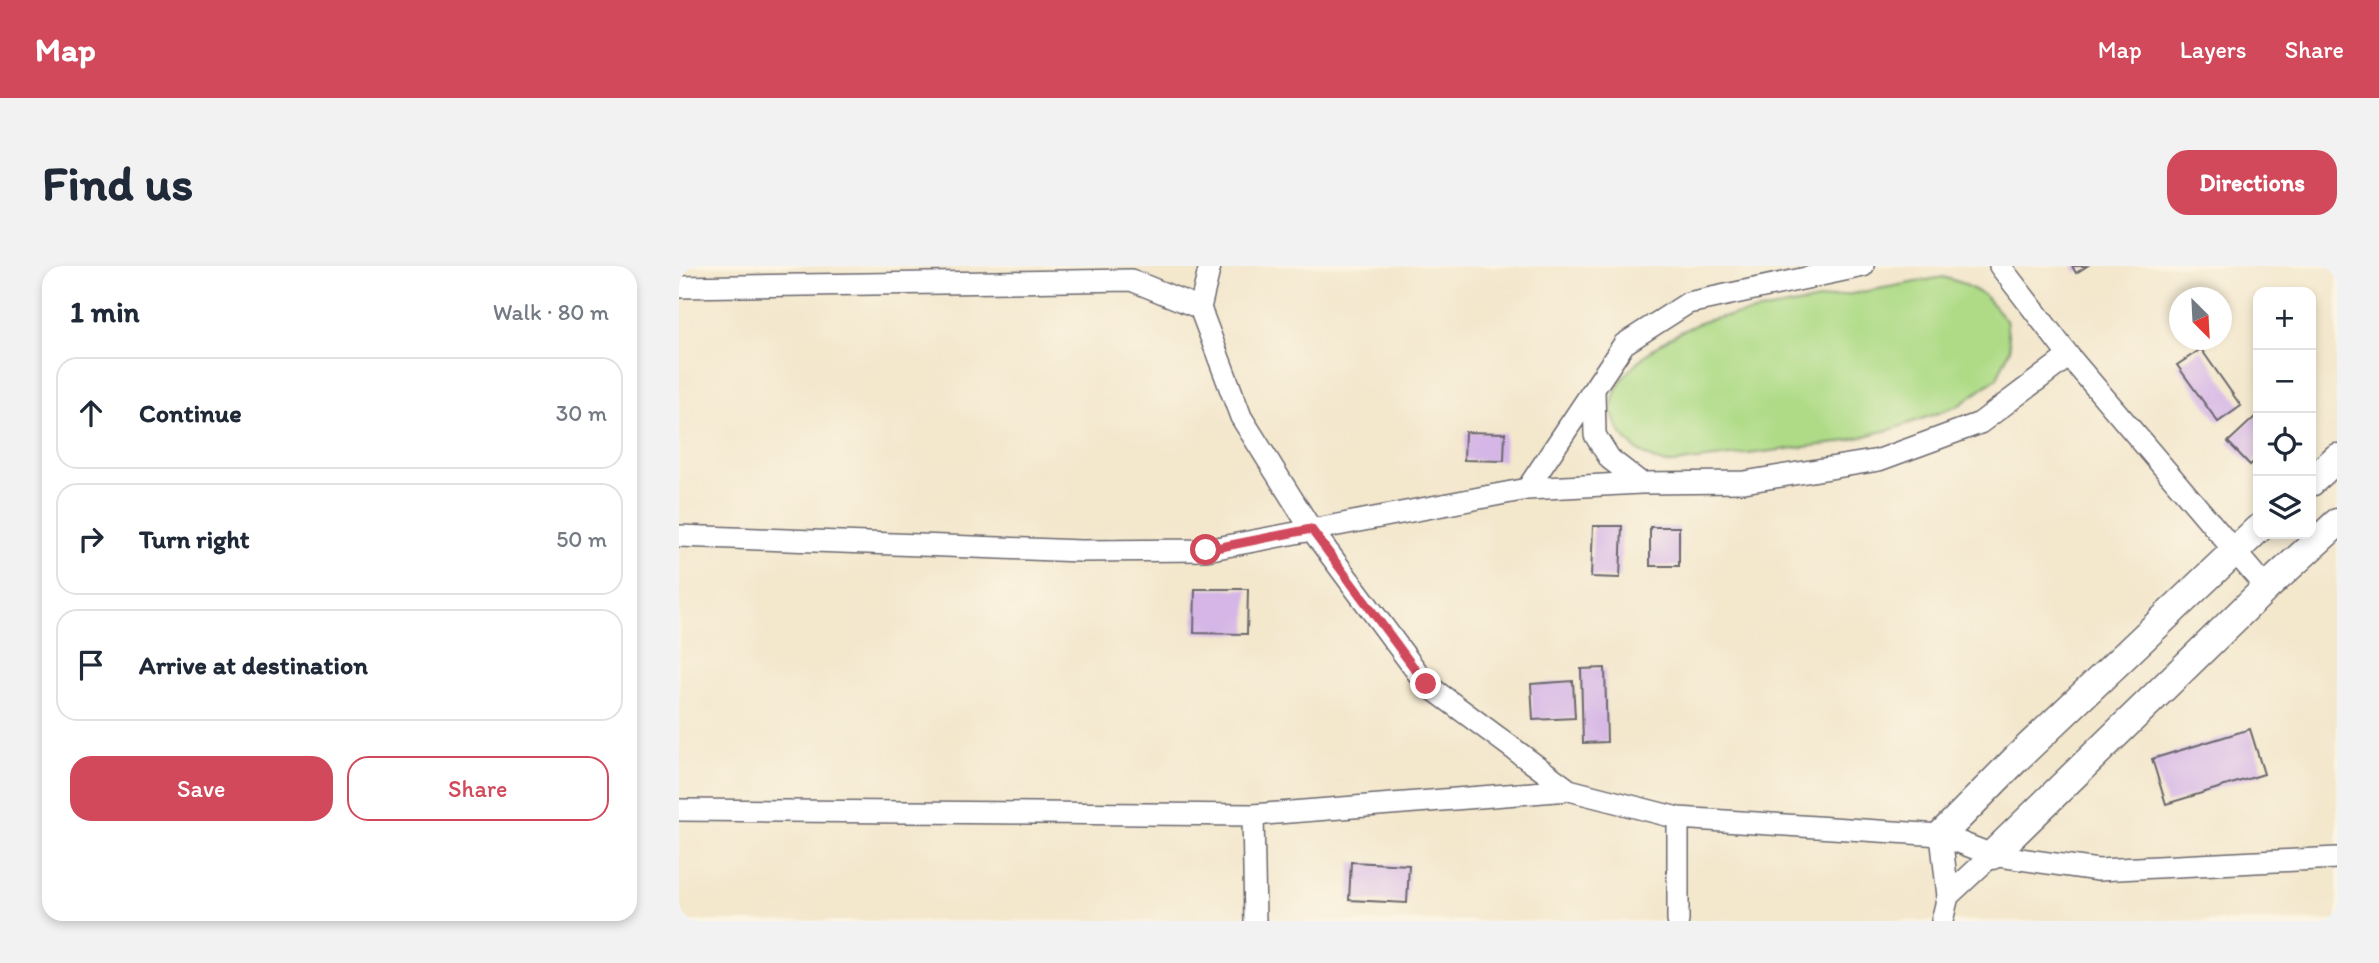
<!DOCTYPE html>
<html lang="en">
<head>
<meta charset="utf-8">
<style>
	:root { --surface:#fff; --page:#f2f2f3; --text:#1f2937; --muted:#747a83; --line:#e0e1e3; --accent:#d1495b }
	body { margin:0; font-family:Itim,sans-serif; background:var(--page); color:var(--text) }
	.controls { position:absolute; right:21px; top:21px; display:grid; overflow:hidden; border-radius:14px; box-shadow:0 4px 10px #0003 }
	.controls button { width:63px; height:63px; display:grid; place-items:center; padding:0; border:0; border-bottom:2px solid var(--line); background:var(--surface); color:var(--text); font:35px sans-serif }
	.compass { position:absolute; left:1490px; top:21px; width:63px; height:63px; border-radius:50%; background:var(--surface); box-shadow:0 4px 10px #0003; rotate:156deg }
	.stop { position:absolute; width:21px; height:21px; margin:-16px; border:5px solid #d1495b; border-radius:50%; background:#fff }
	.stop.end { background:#d1495b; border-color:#fff; box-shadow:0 2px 7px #0008 }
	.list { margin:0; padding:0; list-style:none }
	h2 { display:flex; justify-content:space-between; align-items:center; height:91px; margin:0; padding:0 28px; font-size:30px }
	h2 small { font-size:23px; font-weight:400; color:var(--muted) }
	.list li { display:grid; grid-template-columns:46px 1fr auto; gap:21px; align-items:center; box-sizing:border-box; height:112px; margin:0 14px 14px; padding:0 14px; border:2px solid var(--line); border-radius:21px }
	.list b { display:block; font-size:26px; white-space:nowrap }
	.list em { font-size:23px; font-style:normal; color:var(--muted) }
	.actions { display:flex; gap:14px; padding:21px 28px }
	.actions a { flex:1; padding:16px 0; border:2px solid var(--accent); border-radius:21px; text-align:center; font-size:24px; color:var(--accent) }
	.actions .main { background:var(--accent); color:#fff }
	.icon { flex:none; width:38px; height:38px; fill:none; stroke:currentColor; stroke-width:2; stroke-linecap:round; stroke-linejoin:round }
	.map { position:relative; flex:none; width:1658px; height:655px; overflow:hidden; border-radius:21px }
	header { display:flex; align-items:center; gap:42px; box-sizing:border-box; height:98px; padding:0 35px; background:var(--accent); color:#fff }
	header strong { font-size:33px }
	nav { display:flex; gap:38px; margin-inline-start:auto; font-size:24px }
	.intro { display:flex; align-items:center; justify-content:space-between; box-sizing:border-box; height:168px; padding:0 42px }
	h1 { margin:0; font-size:49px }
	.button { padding:18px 32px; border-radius:21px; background:var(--accent); color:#fff; font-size:24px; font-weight:700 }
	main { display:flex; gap:42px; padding:0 42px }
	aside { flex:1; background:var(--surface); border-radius:21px; box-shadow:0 4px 10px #0003 }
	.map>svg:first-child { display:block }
	.green { fill:#afdb87; stroke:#687e61; stroke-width:2 }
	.building { fill:#d5b6e6 }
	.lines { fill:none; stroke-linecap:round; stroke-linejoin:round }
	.minor-casing { stroke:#6b676e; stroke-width:24 }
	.tertiary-casing { stroke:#6b676e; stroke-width:31 }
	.minor { stroke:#fff; stroke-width:21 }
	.tertiary { stroke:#fff; stroke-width:28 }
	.route { stroke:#d1495b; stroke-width:9 }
</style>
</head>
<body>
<header>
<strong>Map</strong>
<nav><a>Map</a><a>Layers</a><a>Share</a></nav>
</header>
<div class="intro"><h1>Find us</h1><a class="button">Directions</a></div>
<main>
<aside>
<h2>1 min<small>Walk · 80 m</small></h2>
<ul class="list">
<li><svg class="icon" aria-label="ahead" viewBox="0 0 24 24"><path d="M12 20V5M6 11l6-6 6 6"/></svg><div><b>Continue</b></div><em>30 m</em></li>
<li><svg class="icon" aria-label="right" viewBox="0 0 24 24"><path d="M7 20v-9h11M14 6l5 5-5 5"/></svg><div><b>Turn right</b></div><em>50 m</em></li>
<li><svg class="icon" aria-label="arrive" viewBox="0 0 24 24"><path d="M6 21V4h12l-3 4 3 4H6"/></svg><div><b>Arrive at destination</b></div></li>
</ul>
<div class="actions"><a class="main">Save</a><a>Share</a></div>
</aside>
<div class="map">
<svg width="1658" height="655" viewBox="0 0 1658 655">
	<rect width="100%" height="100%" fill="#fcf5e5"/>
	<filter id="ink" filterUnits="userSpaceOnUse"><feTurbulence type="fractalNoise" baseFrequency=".0143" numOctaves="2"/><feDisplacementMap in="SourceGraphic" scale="14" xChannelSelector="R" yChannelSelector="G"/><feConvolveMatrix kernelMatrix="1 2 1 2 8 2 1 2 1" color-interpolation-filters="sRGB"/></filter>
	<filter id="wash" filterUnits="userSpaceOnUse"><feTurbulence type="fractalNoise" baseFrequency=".00686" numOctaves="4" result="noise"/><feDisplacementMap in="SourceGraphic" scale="28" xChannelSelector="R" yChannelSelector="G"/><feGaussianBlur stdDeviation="1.57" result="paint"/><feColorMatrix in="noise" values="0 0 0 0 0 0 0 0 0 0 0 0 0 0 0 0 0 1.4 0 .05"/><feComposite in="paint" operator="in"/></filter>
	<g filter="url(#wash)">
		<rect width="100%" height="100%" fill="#f3e7cc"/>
		<!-- green -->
		<path class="green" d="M 1264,11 L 1283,17 L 1305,29 L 1327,54 L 1331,83 L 1318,112 L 1279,140 L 1217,162 L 1159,177 L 986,198 C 966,191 951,182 940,164 C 912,117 982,74 1018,58 C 1038,49 1070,48 1091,43 C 1149,32 1207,22 1264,11 Z"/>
		<g id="blocks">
			<!-- building -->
			<path class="building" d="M 1393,0 L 1408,0 L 1397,7 Z
				M 1522,83 L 1562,140 L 1539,156 L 1498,99 Z
				M 1579,148 L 1579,192 L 1571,199 L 1549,176 Z
				M 786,166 L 826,167 L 825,195 L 785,194 Z
				M 914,260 L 943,260 L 941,312 L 912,311 Z
				M 971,261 L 1000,261 L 1000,300 L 971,300 Z
				M 516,323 L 569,323 L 568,368 L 515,367 Z
				M 926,402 L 928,476 L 904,477 L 902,403 Z
				M 894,415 L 896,452 L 854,454 L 852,418 Z
				M 1571,463 L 1585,508 L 1487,538 L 1473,493 Z
				M 672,596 L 730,599 L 728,637 L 670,634 Z"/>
		</g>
	</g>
	<g filter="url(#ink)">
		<use href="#blocks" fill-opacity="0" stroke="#6b676e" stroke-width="2"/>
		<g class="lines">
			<defs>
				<path id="minor" d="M 531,0 L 521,42 L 562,151 L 632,263 L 747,418 L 890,524 L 999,552 L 1262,569 L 1313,589 L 1419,604 L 1658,592
					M 1321,0 L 1390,90 L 1587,322
					M 0,21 L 452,14 L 521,42
					M 915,124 L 916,169 L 931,193 L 962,217
					M 848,223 L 945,78 L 1009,37 L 1184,0
					M 0,270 L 402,285 L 527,284 L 848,223 L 962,217 L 1065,216 L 1200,194 L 1301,157 L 1390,90
					M 0,544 L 574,549 L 890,524
					M 574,549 L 576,655
					M 1262,569 L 1269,630 L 1263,655
					M 1269,630 L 1313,589
					M 999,655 L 999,552"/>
				<path id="tertiary" d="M 1632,216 L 1658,192
					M 1262,569 L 1339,491 L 1579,263
					M 1313,589 L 1587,322 L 1658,257"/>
			</defs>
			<!-- minor casing -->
			<use href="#minor" class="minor-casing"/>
			<!-- tertiary casing -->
			<use href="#tertiary" class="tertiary-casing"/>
			<!-- minor -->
			<use href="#minor" class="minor"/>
			<!-- tertiary -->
			<use href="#tertiary" class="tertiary"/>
		</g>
	</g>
	<g class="lines" filter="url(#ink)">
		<!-- route -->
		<path class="route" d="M 527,284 L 632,263 L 747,418"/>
	</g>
</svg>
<div class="controls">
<button>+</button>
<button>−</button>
<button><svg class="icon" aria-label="locate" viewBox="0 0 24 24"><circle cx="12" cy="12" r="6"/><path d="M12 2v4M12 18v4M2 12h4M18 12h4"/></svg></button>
<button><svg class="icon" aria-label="layers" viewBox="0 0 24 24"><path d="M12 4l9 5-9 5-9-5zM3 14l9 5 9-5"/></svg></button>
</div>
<svg class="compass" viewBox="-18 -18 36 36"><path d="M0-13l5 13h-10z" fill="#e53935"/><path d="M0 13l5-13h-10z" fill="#747a83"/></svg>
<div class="stop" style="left:527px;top:284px"></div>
<div class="stop end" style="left:747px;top:418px"></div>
</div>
</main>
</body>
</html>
